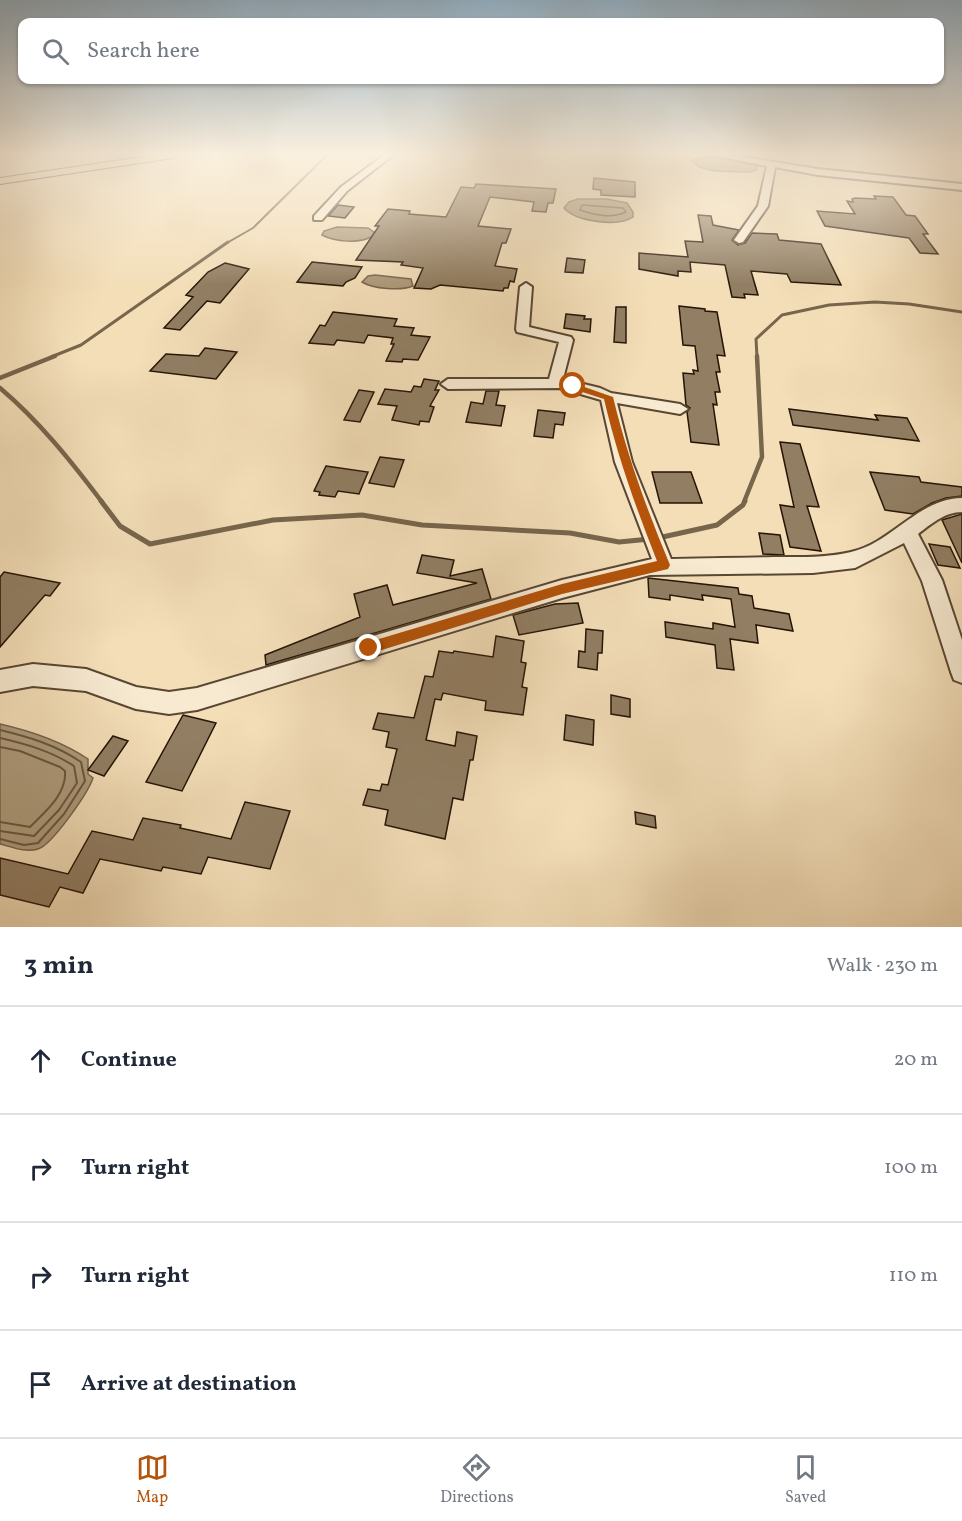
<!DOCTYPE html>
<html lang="en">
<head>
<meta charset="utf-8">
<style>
	:root { --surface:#fff; --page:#f2f2f3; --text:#1f2937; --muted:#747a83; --line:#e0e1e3; --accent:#b45309 }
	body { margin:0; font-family:Vollkorn,serif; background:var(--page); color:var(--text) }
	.stop { position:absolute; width:18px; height:18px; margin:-14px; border:4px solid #b45309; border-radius:50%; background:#fff }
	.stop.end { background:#b45309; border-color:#fff; box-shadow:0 2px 6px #0008 }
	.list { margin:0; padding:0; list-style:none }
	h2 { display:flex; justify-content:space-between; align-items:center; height:78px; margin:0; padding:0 24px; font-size:26px }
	h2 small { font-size:20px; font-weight:400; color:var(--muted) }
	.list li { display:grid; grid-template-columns:39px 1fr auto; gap:18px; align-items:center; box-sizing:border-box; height:108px; padding:0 24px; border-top:2px solid var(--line) }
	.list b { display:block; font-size:22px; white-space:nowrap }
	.list em { font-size:20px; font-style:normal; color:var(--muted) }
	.icon { flex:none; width:33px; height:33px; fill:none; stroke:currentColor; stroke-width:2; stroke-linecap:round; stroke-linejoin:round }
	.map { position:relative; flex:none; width:962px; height:927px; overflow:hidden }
	.search { position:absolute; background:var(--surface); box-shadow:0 2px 4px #0004; left:18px; right:18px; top:18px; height:66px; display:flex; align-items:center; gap:15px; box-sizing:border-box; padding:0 21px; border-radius:12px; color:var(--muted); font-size:22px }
	.sheet { height:510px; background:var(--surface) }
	nav { display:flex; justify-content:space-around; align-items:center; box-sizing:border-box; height:84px; border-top:2px solid var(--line); background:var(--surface); font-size:16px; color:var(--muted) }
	nav a { display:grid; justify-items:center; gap:3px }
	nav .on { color:var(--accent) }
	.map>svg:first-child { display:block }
	.water { fill:#ad9a7b; stroke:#77654c; stroke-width:1.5 }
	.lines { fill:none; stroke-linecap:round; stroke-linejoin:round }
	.shore-far1 { stroke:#6a5840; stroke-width:1.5 }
	.shore { stroke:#6a5840; stroke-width:2 }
	.stream-far3 { stroke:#77654c; stroke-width:2 }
	.stream-far2 { stroke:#77654c; stroke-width:3 }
	.stream-far1 { stroke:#77654c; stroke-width:4.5 }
	.stream { stroke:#77654c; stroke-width:5 }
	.building { fill:#917e63; stroke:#261506; stroke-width:1.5 }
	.minor-casing { stroke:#594732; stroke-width:4 }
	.major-casing { stroke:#261506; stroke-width:2 }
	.minor { fill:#f7ead1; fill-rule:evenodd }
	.major { fill:#f3deb8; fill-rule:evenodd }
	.route { fill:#b45309 }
</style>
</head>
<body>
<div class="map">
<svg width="962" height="927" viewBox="0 0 962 927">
	<rect width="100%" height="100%" fill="#f3deb8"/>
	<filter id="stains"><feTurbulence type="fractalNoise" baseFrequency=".00333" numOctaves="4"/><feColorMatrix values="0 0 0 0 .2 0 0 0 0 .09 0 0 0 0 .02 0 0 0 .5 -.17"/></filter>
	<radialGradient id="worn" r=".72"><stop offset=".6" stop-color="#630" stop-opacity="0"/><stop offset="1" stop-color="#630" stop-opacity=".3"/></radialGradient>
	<!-- water -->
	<path class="water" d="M 706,157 L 752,162 L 757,167 L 757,170 L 750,172 C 735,171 700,175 692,160 Z
		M 578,199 L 607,199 L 627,203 L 633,212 L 633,217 C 618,227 576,222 564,208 L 569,202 Z
		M 337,227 L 368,228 L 374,232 L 373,236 C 360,244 335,242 322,235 L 324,231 Z
		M 375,275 L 411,279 L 413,286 C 401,291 373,289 362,282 L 368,276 Z
		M 0,724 C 31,731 61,741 88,759 L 88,774 L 93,778 C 88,793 52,845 38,849 C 26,853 12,847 0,844 Z"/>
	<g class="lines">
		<!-- shore-far1 -->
		<path class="shore-far1" d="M 582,205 L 623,208 L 626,212 C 611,219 595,215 580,210 Z"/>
		<!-- shore -->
		<path class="shore" d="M 0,730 C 29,737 56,745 81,762 L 85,781 L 64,814 L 38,843 L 24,845 L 0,839
			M 0,738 C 26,744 51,751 74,766 L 77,783 L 59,810 L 34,836 L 0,831
			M 0,747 L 20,751 L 60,767 L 65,771 C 67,794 45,812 30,827 L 0,822"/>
		<!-- stream-far3 -->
		<path class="stream-far3" d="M 225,244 L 253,228 L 327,155"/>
		<!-- stream-far2 -->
		<path class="stream-far2" d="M 51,357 L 81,345 L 228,242
			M 757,357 L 756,339 L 782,315 L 829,305 L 875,302 L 909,304 L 962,312"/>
		<!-- stream-far1 -->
		<path class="stream-far1" d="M 0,378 L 55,356
			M 0,388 C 39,421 71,461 102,502
			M 744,502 L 762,457 L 757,356"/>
		<!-- stream -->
		<path class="stream" d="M 101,501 L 120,526 L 150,544 L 273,520 L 362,515 L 422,525 L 570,533 L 619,542 L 650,539
			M 658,538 L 717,525 L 743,505 L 745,501"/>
	</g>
	<!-- building -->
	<path class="building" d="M 594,178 L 635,182 L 635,197 L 601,195 L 601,190 L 593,189 Z
		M 476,184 L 556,189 L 553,203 L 548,203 L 546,212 L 532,211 L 534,202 L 490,197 L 478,226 L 511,229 L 506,243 L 502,243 L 495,266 L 517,269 L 514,282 L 510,281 L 508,288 L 504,288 L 503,291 L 440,285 L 431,289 L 414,288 L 423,268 L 401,265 L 403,262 L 356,260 L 379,226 L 375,226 L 388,209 L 410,211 L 409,214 L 446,217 L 461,187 L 474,188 Z
		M 874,196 L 893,197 L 906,215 L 915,216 L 928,234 L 923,234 L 938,254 L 920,253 L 909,238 L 825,226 L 817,211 L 855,214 L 847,201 L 853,202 L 852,199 L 855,198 L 876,199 Z
		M 338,205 L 354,207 L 345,218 L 328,216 Z
		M 698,215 L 711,216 L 713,225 L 739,230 L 732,240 L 738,245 L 745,243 L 752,233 L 777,234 L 779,240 L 821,244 L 841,285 L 791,282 L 787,274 L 751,271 L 758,295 L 744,294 L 745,298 L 732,297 L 725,265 L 690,262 L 691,272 L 678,271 L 678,276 L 639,269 L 639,253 L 688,257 L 685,241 L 703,242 Z
		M 567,258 L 585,260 L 583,273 L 565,272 Z
		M 312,262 L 362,267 L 355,278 L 346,282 L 343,286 L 297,282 Z
		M 225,263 L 249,269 L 220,303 L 207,301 L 180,330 L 164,328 L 193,297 L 186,295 L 208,272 Z
		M 679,306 L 705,309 L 705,311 L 717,312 L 725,356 L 717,355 L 720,372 L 716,372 L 720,392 L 715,392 L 717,405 L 713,404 L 719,445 L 691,442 L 687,412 L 690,408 L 686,405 L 683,373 L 694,374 L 693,370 L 698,371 L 695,346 L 683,345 Z
		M 616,307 L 626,307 L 626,343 L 614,342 Z
		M 333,312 L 397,319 L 394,326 L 414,328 L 411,335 L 430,337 L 418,360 L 403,359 L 402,362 L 386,361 L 394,344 L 391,344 L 393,338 L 368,335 L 364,343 L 337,340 L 334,345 L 309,343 L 320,325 L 325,326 Z
		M 566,314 L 585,316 L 584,319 L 591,319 L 590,332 L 564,328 Z
		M 205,348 L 237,352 L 216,379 L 150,371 L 166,354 L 199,356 Z
		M 424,379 L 439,381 L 435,390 L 439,390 L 430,406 L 434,407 L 429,422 L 420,421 L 419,425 L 392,420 L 397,406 L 378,404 L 385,389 L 411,392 L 414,386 L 421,387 Z
		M 359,390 L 374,392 L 360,422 L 344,420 Z
		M 486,391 L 499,391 L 496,405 L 505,406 L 501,426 L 466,422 L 471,402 L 483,404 Z
		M 789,409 L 878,420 L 875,415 L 907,418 L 919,441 L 793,425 Z
		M 538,410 L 565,413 L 563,425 L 555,424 L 553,438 L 534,436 Z
		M 780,442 L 800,444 L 819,507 L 807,506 L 821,551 L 790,547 L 780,505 L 794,507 Z
		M 380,457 L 404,460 L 394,487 L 369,483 Z
		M 326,466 L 368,472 L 359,494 L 338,491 L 335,497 L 319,495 L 320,492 L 314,491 Z
		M 652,472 L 691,472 L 702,503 L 660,503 Z
		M 870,472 L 919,477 L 921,482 L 962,487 L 962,496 L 946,498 L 932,503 L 913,514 L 885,510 Z
		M 962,514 L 962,563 L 942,520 Z
		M 759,533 L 780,535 L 784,555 L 763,554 Z
		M 929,544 L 950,547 L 960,568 L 938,565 Z
		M 422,555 L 454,560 L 450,576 L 482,569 L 491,599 L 266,665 L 265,655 L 360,617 L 354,594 L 387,585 L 393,605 L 477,583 L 417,573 Z
		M 4,572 L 60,583 L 50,596 L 45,595 L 0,647 L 0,577 Z
		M 648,578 L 738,588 L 739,594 L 752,596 L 754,608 L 789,614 L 793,631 L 756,625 L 758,643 L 730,639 L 734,670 L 717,668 L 715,645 L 666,637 L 665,622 L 713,629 L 713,623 L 735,627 L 731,599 L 702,595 L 703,600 L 670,595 L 670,600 L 649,597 Z
		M 578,603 L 583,623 L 519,635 L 513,615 L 555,604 Z
		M 586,629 L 603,631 L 602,653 L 598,653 L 597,670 L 578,667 L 579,651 L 585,652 Z
		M 496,636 L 524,641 L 521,662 L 526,663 L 522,687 L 527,688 L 523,715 L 485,710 L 486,701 L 443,693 L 441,700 L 435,699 L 426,740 L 455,746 L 457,732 L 477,736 L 473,760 L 470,760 L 463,800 L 453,798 L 445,839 L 385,825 L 388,810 L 363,805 L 368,789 L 380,791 L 382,784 L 388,785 L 397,749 L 386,747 L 389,732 L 373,729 L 378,713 L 414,718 L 425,676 L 433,677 L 439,651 L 453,653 L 454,651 L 493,657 Z
		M 611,695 L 630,699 L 630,717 L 611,714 Z
		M 183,715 L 216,723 L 182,791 L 146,782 Z
		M 566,715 L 594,720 L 593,745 L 564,740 Z
		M 113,736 L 128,741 L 104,776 L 88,770 Z
		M 245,802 L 290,811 L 270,869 L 208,857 L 201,874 L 163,867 L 161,871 L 100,859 L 83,893 L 60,887 L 49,907 L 0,895 L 0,858 L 68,874 L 92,831 L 133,840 L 143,818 L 181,825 L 180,828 L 231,839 Z
		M 635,812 L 655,816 L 656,828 L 636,824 Z"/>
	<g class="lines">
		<defs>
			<path id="minor" d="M 384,155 L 393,155 L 347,191 L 322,220 L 314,220 L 314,216 L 341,187 Z
				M 713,155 L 731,155 L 818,169 L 962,184 L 962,190 L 818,175 L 775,167 L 768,206 L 743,242 L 739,243 L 734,240 L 758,206 L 767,166 Z
				M 526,283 L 532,287 L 529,327 L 571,337 L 573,340 L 563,379 L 600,388 L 611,393 L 680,404 L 688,409 L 680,414 L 617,403 L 632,462 L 671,559 C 705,558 739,558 773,557 C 799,557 826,558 851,552 C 892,543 919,498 962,498 L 962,512 C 945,512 931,524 918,534 L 942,580 L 962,640 L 962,683 L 954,680 L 951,672 L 922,581 L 904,543 L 855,568 L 813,573 L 650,575 L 562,598 L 197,710 L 169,714 L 136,709 L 86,691 L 33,686 L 0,692 L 0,670 L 33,664 L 86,669 L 136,687 L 169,692 L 197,688 L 562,580 L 652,559 L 615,462 L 601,400 L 560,388 L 448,389 L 441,384 L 448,379 L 549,379 L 559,342 L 517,332 L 516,329 L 520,287 Z"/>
			<path id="major" d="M 155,155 L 178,155 L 173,158 L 0,184 L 0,178 Z"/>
		</defs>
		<!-- minor casing -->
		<use href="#minor" class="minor-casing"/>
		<!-- major casing -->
		<use href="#major" class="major-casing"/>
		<!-- minor -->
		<use href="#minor" class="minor"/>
		<!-- major -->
		<use href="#major" class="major"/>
	</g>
	<!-- sky -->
	<linearGradient id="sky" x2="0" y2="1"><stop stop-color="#90aabc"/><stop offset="0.54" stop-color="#faf0df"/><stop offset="1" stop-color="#faf0df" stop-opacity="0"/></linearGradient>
	<rect width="962" height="285" fill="url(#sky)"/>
	<!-- route -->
	<path class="route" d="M 573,383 L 613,397 C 627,455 647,510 670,565 L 668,569 L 562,594 L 369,654 L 365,652 L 363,648 L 365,644 L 369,642 L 562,584 L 657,561 C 636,508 617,455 604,399 L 570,388 L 570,384 Z"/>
	<rect width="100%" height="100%" filter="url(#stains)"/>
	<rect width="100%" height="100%" fill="url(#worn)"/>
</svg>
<div class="stop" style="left:573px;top:386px"></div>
<div class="stop end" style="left:369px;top:648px"></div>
<div class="search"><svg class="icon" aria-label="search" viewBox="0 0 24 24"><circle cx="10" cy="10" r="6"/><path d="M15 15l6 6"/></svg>Search here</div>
</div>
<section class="sheet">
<h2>3 min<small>Walk · 230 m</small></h2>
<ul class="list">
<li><svg class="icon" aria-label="ahead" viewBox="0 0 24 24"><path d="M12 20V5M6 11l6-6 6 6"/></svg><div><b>Continue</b></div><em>20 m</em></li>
<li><svg class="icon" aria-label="right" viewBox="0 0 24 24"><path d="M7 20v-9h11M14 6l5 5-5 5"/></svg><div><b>Turn right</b></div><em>100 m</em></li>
<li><svg class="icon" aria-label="right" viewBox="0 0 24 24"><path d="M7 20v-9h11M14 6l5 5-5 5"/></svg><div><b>Turn right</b></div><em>110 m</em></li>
<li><svg class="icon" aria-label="arrive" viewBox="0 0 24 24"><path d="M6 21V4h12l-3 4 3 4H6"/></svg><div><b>Arrive at destination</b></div></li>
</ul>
</section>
<nav>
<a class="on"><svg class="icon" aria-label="map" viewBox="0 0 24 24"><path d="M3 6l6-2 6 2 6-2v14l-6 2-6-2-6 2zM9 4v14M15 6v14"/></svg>Map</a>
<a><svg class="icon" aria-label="directions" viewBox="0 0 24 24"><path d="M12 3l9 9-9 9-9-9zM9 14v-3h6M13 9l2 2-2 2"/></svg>Directions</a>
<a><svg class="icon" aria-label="saved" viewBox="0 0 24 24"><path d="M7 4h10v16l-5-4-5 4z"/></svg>Saved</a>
</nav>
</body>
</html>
